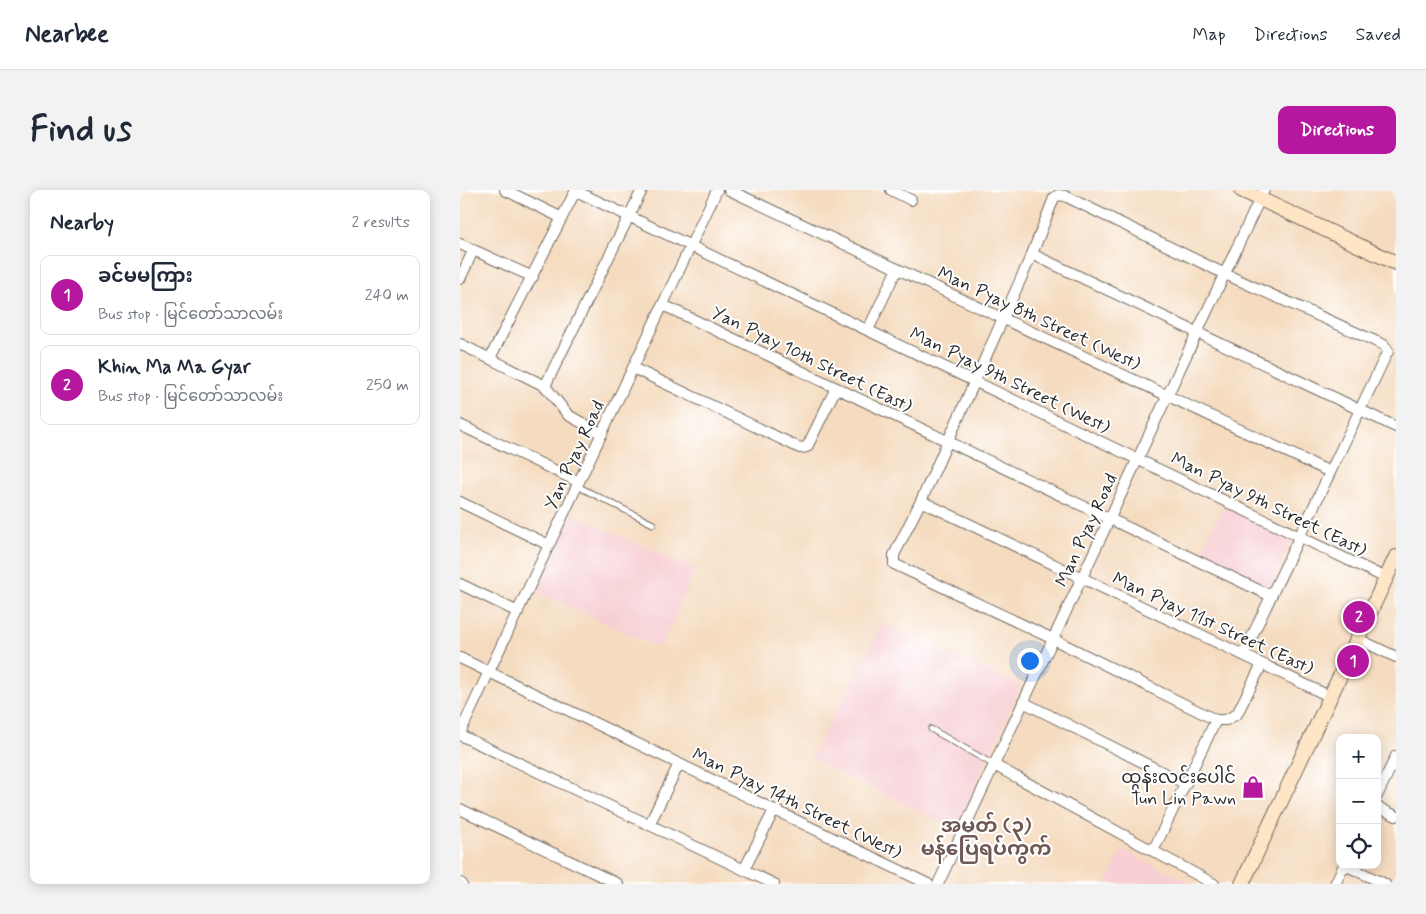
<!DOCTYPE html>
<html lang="en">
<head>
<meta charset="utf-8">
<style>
	:root { --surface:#fff; --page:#f2f2f3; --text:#1f2937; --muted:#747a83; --line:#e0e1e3; --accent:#b5179e }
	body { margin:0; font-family:Mynerve,"Noto Sans Myanmar",sans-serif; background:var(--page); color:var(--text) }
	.controls { position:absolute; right:15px; bottom:15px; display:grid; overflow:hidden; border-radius:10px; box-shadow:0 2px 12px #0003 }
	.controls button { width:45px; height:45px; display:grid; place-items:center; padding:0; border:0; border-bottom:1px solid var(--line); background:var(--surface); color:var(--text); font:25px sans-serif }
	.you { position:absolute; left:569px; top:470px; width:18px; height:18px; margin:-12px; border:4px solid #fff; border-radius:50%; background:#1a73e8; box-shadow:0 0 0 8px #1a73e833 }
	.badge { display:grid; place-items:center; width:32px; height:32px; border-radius:50%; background:var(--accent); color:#fff; font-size:16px; font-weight:700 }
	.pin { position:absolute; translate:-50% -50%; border:2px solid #fff; box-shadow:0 1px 5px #0006 }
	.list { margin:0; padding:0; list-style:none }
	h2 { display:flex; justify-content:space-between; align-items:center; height:65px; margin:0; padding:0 20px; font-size:21px }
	h2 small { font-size:16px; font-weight:400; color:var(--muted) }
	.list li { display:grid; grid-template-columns:32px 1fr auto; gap:15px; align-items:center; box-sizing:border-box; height:80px; margin:0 10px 10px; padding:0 10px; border:1px solid var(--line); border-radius:10px }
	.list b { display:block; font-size:19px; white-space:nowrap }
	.list p { margin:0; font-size:16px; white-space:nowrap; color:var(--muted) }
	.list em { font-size:16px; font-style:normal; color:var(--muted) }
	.icon { flex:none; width:28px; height:28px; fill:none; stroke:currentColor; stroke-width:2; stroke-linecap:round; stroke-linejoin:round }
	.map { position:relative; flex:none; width:936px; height:694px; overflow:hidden; border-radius:10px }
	header { display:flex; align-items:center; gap:30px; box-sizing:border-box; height:70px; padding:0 25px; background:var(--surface); border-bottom:1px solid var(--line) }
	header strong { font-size:24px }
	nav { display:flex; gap:28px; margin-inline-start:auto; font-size:18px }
	.intro { display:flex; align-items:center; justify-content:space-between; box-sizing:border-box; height:120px; padding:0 30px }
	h1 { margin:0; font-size:35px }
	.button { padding:12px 22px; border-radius:10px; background:var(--accent); color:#fff; font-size:18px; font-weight:700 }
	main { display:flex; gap:30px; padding:0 30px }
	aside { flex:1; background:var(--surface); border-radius:10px; box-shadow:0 2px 12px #0003 }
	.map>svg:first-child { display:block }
	.built { fill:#f7cfd4 }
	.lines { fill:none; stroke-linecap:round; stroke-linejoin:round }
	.lane-casing { stroke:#72695f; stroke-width:7 }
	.street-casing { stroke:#72695f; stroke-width:12 }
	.secondary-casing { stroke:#72695f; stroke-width:16 }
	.lane { stroke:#fff; stroke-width:5 }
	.street { stroke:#fff; stroke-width:10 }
	.secondary { stroke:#fee5c5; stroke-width:14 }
	.labels { text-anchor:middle; stroke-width:4; stroke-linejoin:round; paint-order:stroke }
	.street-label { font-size:18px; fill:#2b2b2b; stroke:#fff }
	.poi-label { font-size:18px; fill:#2b2b2b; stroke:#fff; text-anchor:end }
	.quarter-label { font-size:20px; font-weight:bold; fill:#6e5955; stroke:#fff }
</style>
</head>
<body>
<header>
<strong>Nearbee</strong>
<nav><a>Map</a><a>Directions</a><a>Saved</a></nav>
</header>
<div class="intro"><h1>Find us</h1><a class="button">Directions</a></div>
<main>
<aside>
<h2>Nearby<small>2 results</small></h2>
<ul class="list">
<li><span class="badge">1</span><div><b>ခင်မမကြား</b><p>Bus stop · မြင်တော်သာလမ်း</p></div><em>240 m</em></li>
<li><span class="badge">2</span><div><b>Khin Ma Ma Gyar</b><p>Bus stop · မြင်တော်သာလမ်း</p></div><em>250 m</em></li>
</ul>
</aside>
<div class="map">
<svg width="936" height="694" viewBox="0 0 936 694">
	<rect width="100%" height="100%" fill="#fff"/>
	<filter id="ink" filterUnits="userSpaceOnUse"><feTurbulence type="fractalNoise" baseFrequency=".02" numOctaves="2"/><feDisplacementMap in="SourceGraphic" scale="10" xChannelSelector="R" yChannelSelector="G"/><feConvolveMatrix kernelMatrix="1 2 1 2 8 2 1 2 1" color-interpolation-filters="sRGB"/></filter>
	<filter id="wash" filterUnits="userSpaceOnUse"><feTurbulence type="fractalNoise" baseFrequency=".0096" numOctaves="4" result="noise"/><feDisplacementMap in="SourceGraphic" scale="20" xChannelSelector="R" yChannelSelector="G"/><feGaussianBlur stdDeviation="1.12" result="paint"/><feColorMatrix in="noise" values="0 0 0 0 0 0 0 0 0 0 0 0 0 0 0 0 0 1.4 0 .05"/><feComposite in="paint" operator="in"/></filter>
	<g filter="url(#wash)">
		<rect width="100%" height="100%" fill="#f5dbbf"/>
		<!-- built -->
		<path class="built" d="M 764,316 L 833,348 L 808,400 L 739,367 Z
			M 112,324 L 236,380 L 200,458 L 76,402 Z
			M 422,433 L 561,495 L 496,640 L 351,568 Z
			M 662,660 L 732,694 L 646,694 Z"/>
	</g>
	<g filter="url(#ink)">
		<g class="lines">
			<defs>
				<path id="lane" d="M 117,296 L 193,334
					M 471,539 L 534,575"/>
				<path id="street" d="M 45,0 L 102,28
					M 269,0 L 870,282
					M 431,0 L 451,10
					M 116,1 L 926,388
					M 0,54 L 73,87
					M 572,64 L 936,237
					M 0,89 L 13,61
					M 203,115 L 811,406
					M 408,140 L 437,79
					M 0,154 L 85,196 L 108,225 L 142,244
					M 30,168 L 116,0
					M 173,178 L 340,258 L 347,257 L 376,198
					M 85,196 L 182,0
					M 0,235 L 119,292
					M 461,311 L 871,507
					M 0,312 L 89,355
					M 0,394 L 58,422
					M 898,449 L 936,467
					M 783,465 L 928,161 L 924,155 L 765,84 L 605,6 L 598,5 L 594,8 L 572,64 L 461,311 L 434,365 L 434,374 L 593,449 L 756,530 L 766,530 L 777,524 L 802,474
					M 0,468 L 468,694
					M 563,512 L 726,594
					M 0,543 L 257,0
					M 0,545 L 314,694
					M 534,575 L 754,694
					M 917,606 L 936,566
					M 917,617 L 936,626
					M 0,619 L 158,694
					M 189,635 L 219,574
					M 693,661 L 756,530
					M 885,675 L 925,694
					M 284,680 L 314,620
					M 0,693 L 2,694
					M 478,694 L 804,0
					M 875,694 L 884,675"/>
				<path id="secondary" d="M 781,0 L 936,73
					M 782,694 L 936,367"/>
			</defs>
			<!-- lane casing -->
			<use href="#lane" class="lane-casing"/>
			<!-- street casing -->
			<use href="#street" class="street-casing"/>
			<!-- secondary casing -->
			<use href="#secondary" class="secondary-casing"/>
			<!-- lane -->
			<use href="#lane" class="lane"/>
			<!-- street -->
			<use href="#street" class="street"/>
			<!-- secondary -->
			<use href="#secondary" class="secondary"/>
		</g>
	</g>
	<!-- icons -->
	<defs>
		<symbol id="shop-bare" viewBox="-9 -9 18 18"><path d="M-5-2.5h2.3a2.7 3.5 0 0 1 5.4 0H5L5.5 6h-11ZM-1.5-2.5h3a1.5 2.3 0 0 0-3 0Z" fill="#b5179e" stroke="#fff" stroke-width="2.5" paint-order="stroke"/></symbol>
	</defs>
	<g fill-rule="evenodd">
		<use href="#shop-bare" x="777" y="581" width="32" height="32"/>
	</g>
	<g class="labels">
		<!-- street labels -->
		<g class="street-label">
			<text transform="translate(579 128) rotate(25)" y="6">Man Pyay 8th Street (West)</text>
			<text transform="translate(352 169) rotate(26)" y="6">Yan Pyay 10th Street (East)</text>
			<text transform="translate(550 190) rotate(26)" y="6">Man Pyay 9th Street (West)</text>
			<text transform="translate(114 265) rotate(-65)" y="6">Yan Pyay Road</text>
			<text transform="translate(809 314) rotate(26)" y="6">Man Pyay 9th Street (East)</text>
			<text transform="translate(626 340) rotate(-65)" y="6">Man Pyay Road</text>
			<text transform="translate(753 433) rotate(25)" y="6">Man Pyay 11st Street (East)</text>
			<text transform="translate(337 613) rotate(26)" y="6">Man Pyay 14th Street (West)</text>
		</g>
		<!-- poi labels -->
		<g class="poi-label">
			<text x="776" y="593">ထွန်းလင်းပေါင်<tspan x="776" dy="21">Tun Lin Pawn</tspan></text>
		</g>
		<!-- quarter labels -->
		<g class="quarter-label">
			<text x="526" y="642">အမှတ် (၃)<tspan x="526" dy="23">မန်ပြေရပ်ကွက်</tspan></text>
		</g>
	</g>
</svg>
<div class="controls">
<button>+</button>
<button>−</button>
<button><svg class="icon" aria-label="locate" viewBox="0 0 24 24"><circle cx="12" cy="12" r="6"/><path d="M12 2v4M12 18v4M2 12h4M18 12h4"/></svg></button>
</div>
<div class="you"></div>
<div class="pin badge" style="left:893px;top:471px">1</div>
<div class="pin badge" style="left:899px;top:427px">2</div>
</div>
</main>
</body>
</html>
